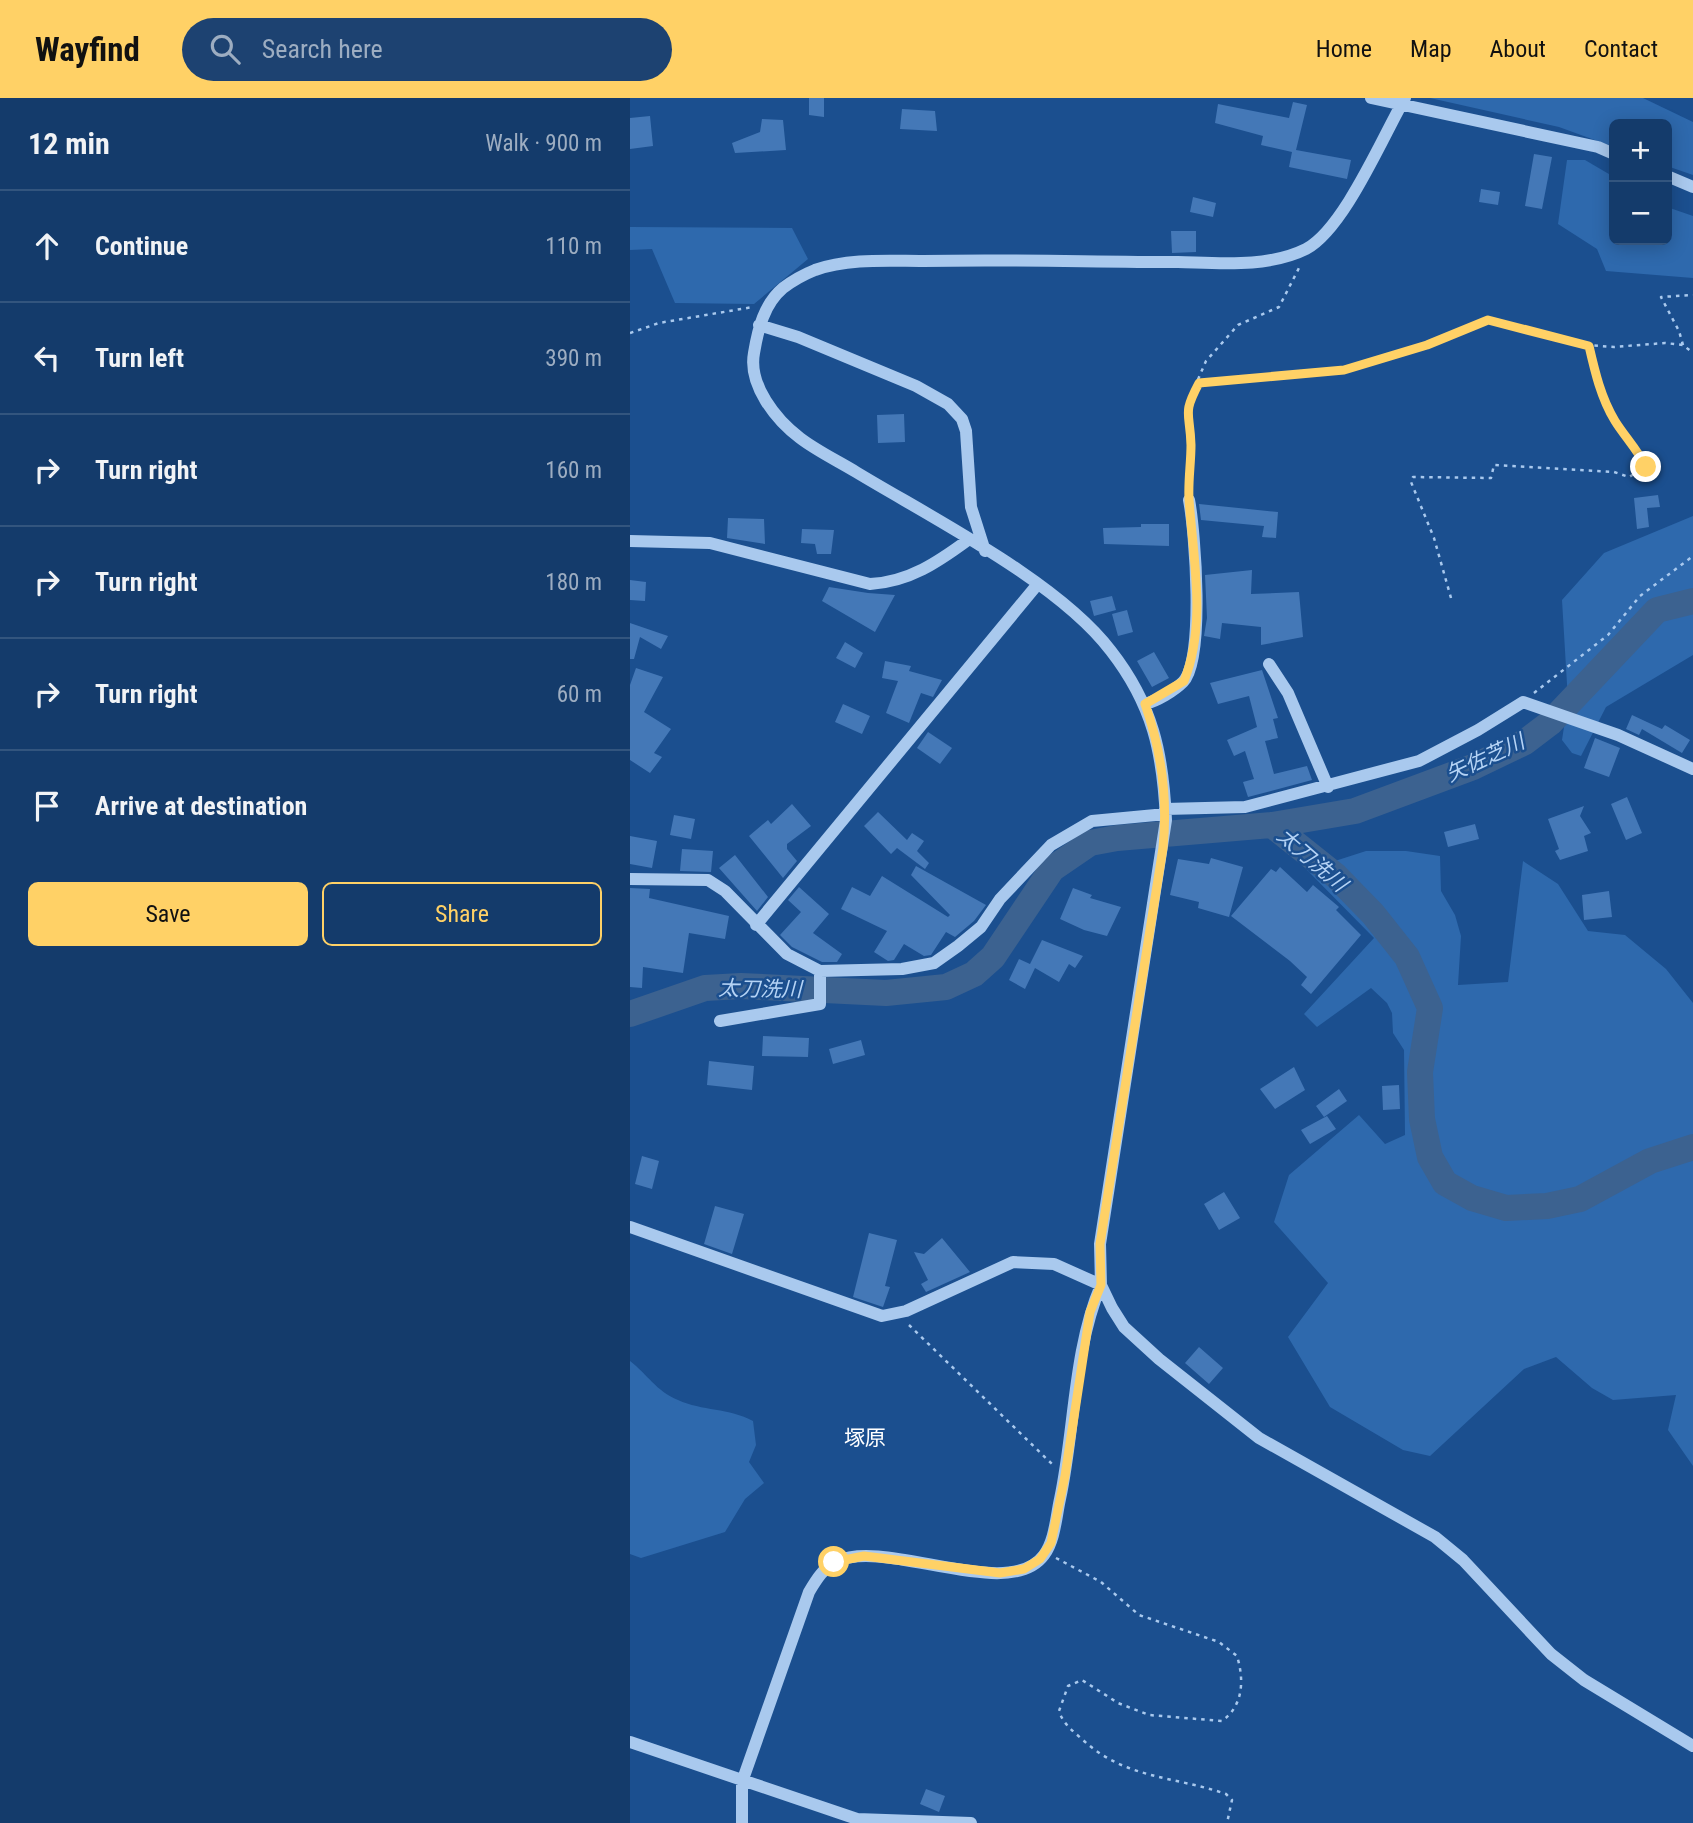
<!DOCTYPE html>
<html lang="en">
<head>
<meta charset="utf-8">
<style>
	:root { --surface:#143b6b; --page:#1d4271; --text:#f1f3f6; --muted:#9dadc1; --line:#33557e; --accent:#ffd166 }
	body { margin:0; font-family:"Roboto Condensed","Noto Sans JP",sans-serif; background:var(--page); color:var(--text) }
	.controls { position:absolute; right:21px; top:21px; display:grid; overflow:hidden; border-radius:10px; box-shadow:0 4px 18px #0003 }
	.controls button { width:63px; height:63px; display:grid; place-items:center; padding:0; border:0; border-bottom:2px solid var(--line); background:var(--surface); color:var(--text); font:35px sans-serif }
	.stop { position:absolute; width:21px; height:21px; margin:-16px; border:5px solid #ffd166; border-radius:50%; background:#fff }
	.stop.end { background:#ffd166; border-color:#fff; box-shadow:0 2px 7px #0008 }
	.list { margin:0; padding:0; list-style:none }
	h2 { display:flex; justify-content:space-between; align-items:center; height:91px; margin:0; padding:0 28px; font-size:30px }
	h2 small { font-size:23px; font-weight:400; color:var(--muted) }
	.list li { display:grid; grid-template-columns:46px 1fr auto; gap:21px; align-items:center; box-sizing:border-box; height:112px; padding:0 28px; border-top:2px solid var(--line) }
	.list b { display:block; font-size:26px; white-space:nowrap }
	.list em { font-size:23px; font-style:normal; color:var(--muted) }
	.actions { display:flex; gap:14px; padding:21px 28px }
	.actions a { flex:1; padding:16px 0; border:2px solid var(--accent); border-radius:10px; text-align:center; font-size:24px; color:var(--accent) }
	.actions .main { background:var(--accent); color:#111 }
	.icon { flex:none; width:38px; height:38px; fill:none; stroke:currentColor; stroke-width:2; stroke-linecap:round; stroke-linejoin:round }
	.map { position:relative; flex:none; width:1063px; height:1725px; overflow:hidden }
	header { display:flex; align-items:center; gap:42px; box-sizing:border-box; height:98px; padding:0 35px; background:var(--accent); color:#111 }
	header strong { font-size:33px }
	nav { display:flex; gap:38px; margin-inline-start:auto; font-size:24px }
	.search { width:490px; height:63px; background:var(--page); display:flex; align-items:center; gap:18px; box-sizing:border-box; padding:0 24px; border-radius:38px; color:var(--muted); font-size:26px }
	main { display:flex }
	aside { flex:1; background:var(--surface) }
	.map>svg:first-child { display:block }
	.green { fill:#2e69ad }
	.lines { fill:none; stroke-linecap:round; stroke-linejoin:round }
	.river { stroke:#3c6290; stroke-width:26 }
	.building { fill:#4478b7 }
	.path { stroke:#a9c9ee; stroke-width:2.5; stroke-dasharray:3.5 5; stroke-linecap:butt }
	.minor { stroke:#a9c9ee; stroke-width:12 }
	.route { stroke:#ffd166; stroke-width:9 }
	.labels { text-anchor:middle; stroke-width:5; stroke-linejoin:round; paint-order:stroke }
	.water-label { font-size:21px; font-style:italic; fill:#b5d3f5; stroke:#1b4f8f }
	.neighbourhood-label { font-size:21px; fill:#fff; stroke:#1b4f8f }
</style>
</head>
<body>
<header>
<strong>Wayfind</strong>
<div class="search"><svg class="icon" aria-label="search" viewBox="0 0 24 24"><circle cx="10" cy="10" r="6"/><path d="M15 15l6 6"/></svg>Search here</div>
<nav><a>Home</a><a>Map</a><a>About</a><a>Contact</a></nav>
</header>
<main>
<aside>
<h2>12 min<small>Walk · 900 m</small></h2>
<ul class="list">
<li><svg class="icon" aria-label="ahead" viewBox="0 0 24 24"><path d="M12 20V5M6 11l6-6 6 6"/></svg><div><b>Continue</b></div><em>110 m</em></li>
<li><svg class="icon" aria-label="left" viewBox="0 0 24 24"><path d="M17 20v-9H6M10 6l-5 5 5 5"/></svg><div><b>Turn left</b></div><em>390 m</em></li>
<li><svg class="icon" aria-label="right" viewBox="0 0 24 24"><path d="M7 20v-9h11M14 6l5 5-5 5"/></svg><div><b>Turn right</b></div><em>160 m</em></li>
<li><svg class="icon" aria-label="right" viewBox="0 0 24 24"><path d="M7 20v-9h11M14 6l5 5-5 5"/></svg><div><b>Turn right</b></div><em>180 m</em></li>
<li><svg class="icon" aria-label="right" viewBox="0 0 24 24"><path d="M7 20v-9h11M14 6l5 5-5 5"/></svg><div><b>Turn right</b></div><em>60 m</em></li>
<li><svg class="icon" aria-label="arrive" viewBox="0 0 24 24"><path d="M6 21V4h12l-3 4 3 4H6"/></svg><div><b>Arrive at destination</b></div></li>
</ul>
<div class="actions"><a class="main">Save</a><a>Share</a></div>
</aside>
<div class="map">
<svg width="1063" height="1725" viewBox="0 0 1063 1725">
	<rect width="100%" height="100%" fill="#1b4f8f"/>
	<!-- green -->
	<path class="green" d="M 800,0 L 1013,0 L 1063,24 L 1063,77 L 1037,68 L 1037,26 L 984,26 L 984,49 L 929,29 Z
		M 937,62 L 955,62 L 984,79 L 984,142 L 1037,142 L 1037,109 L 1063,118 L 1063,180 L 976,173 L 967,151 L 928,126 Z
		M 0,129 L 162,130 L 178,161 L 124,206 L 45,205 L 22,151 L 0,152 Z
		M 1063,418 L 1063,557 L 976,609 L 951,658 L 942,655 L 932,642 L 938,603 L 932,502 L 974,455 Z
		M 736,753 L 776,753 L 810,758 L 811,793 L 825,817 L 831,838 L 828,887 L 878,884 L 893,763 L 928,786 L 958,833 L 995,837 L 1036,871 L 1063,905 L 1063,1368 L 1038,1332 L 1046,1297 L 983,1302 L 962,1290 L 926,1259 L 894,1271 L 800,1358 L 773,1352 L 700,1309 L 658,1239 L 698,1185 L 644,1124 L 659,1077 L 729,1017 L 755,1046 L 775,1037 L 774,952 L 763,935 L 762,915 L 757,905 L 741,890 L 687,929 L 674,916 L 744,840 L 677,772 Z
		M 0,1263 C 17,1276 26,1293 48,1302 C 72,1313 99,1310 123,1323 L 126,1347 L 119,1364 L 134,1385 L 115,1401 L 95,1434 L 11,1460 L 0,1456 Z"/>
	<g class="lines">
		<!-- river -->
		<path class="river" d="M 642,727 L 706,778 L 743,816 L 777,859 L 800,910 L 790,974 L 792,1021 L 800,1059 L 815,1085 L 842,1100 L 876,1110 L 917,1108 L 950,1101 L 1020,1063 L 1063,1049
			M 0,916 L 75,890 L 111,888 L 256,895 L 316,889 L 344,876 L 363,859 L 422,771 L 460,745 L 487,740 L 642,727 L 725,713 L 843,669 L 895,644 L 920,625 L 1027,512 L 1063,503"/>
	</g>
	<!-- building -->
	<path class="building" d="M 179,0 L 194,0 L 194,19 L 179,17 Z
		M 663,4 L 677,7 L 666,52 L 721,62 L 717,81 L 659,69 L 662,54 L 631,47 L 633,38 L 585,25 L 588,6 L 659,20 Z
		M 272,11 L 305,13 L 307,33 L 270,31 Z
		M 20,18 L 23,48 L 0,51 L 0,20 Z
		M 132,21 L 153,22 L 156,52 L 105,55 L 102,45 L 130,34 Z
		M 904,56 L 922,59 L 912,111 L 895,108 Z
		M 851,91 L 870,94 L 868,107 L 849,104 Z
		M 563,99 L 586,105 L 583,119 L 560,114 Z
		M 541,133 L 566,133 L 566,154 L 542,155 Z
		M 274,316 L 275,344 L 248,345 L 247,317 Z
		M 1028,397 L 1030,409 L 1017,410 L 1019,429 L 1007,431 L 1004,400 Z
		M 569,406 L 648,414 L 646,440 L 632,439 L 634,428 L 571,422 Z
		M 98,420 L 134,421 L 135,446 L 97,440 Z
		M 511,426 L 539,426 L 539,448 L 474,446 L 473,430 L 511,429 Z
		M 172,431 L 204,432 L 201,456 L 187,456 L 185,446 L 171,445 Z
		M 622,472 L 621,496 L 669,494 L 673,539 L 631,547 L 631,529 L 592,525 L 590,541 L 574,538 L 577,520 L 575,477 Z
		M 0,482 L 16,484 L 15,503 L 0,502 Z
		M 199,489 L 238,495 L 265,497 L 245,534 L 192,503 Z
		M 482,498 L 486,512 L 464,518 L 460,503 Z
		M 497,512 L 503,534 L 488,538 L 482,516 Z
		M 0,525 L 38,538 L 31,551 L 10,539 L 4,561 L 0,561 Z
		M 215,544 L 233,555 L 225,570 L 206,560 Z
		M 524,554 L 539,580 L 522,589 L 507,563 Z
		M 255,563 L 281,568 L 279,573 L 312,582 L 303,599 L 291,595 L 279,625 L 256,615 L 268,583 L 252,580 Z
		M 6,570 L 33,579 L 14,614 L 41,631 L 24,655 L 32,659 L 20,675 L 0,662 L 0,587 Z
		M 632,572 L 648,620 L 643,621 L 648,640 L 635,643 L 644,676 L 677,668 L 682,682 L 618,699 L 613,684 L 624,681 L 615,653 L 604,658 L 597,642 L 627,629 L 619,598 L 588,606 L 580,585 Z
		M 213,606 L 240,618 L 232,636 L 205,624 Z
		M 1002,617 L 1032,631 L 1035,627 L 1060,642 L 1052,655 L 1012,631 L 1009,637 L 996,631 Z
		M 298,634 L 322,650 L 310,666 L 287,650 Z
		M 965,640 L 990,650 L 979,679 L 954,670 Z
		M 997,699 L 1012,735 L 996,742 L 981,706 Z
		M 162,706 L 181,728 L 157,746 L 157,751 L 167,763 L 153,780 L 119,738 L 138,722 L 141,726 Z
		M 954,708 L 950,718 L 961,735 L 954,738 L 958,753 L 930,762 L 925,753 L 929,751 L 918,721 Z
		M 248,714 L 277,742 L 282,735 L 294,743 L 287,753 L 299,765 L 295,771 L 267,750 L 261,756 L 234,728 Z
		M 44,717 L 65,721 L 61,741 L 40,737 Z
		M 845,726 L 849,741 L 818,749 L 814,734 Z
		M 0,738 L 27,743 L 22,770 L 0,766 Z
		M 52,751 L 83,753 L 81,774 L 50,773 Z
		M 105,757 L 138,799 L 127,813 L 89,770 Z
		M 581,760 L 613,769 L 599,819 L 568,810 L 569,804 L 540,797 L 548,761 L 579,766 Z
		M 286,768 L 356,807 L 344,823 L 325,839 L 316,834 L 301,857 L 294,858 L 274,846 L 264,862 L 258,863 L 244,854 L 257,833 L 211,811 L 222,789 L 240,798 L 252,778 L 318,819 L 320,817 L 281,777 Z
		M 650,769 L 677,794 L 683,787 L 709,809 L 706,812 L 731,837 L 681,896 L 671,887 L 677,879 L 660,863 L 601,818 L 641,771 L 646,774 Z
		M 169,789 L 199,816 L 183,835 L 212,856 L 207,864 L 192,864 L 162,849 L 150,837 L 171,814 L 158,802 Z
		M 0,790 L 20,791 L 19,800 L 99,818 L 95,841 L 59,835 L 53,875 L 13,869 L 12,890 L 0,889 Z
		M 443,790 L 462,797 L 460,800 L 491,809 L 477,838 L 454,832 L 430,821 Z
		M 979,793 L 982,819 L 954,822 L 952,797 Z
		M 412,842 L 453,858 L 445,870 L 439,866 L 429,884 L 405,870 L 395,891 L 379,882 L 389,861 L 400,866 Z
		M 133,938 L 179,940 L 178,959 L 132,958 Z
		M 231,942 L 235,957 L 203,966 L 199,951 Z
		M 79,963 L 124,968 L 122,992 L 77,987 Z
		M 664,969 L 675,992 L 645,1011 L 630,991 Z
		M 769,987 L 770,1011 L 753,1012 L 752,988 Z
		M 709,991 L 717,1003 L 694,1019 L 686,1008 Z
		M 697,1018 L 706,1031 L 680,1046 L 671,1032 Z
		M 12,1058 L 29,1063 L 22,1091 L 5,1086 Z
		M 594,1094 L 610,1120 L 589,1132 L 574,1106 Z
		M 85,1108 L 114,1116 L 102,1156 L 74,1146 Z
		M 239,1135 L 267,1142 L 255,1188 L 260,1189 L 253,1209 L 223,1199 Z
		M 312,1140 L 340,1174 L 296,1194 L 291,1186 L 298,1182 L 284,1154 L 294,1156 Z
		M 569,1249 L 593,1270 L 579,1286 L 555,1265 Z
		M 296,1691 L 315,1698 L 309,1714 L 290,1706 Z"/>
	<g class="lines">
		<!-- path -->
		<path class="path" d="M 0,235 L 29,225 L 123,209
			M 1053,247 L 1049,233 L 1031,199 L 1063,197
			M 569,285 L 714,272 L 797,247 L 858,222 L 943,246 L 984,249 L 1035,245 L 1053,247 L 1063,255
			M 559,389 L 561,345 L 556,309 L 576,263 L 608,227 L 649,209 L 670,168
			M 821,500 L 804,440 L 781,384 L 783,379 L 861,380 L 864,367 L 984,374 L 999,379 L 1016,369 C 1007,351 995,339 985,323 C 971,300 965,274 959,248
			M 904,595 L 978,537 L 1010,498 L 1063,458
			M 279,1227 L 422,1366
			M 426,1460 L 471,1484 L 509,1517 L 589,1544 L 607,1558 C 614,1581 614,1607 592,1623 L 519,1617 L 488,1605 L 452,1582 L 438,1588 L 429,1613 C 433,1626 443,1633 453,1642 C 495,1681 544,1678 596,1696 L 602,1702 L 597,1725"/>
		<!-- minor -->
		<path class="minor" d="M 741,0 L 968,49 L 984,56
			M 775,0 C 753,38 714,131 676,151 C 638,170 589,165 548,164 C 463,164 378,161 293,163 C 259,163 218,160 185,172 C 175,176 161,184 153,190 C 134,206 128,231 124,255 C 118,287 146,322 170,340 C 187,353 208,363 226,374 C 302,420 429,484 481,553 C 523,607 533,655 536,722 L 470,1146 L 471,1187 L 482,1210 L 494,1229 L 529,1261 L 629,1340 L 805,1439 L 833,1462 L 921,1556 L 954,1582 L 1063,1648
			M 1037,78 L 1063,89
			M 129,227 L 168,239 L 286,288 L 318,306 L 332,321 L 336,333 L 341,409 L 355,453
			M 0,443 L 80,445 L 240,486 C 279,484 308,464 338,442
			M 639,566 L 658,595 L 698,689
			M 515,606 C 527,603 544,593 553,584 C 575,562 565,433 559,402
			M 535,711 L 615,709 L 789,663 L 848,632 L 893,604 L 988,637 L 1063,671
			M 0,781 L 78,782 L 95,793 L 157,856 L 190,873 L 272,871 L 304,865 L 328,848 L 351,829 L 370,801 L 421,747 L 462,723 L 536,716
			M 126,827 L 407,487
			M 90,923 L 190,906 L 190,873
			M 0,1129 L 252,1218 L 276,1213 L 383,1164 L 424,1166 L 471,1187
			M 0,1644 L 227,1721 L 341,1725
			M 112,1725 L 112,1684 L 179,1494 C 186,1482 194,1469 207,1463 C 257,1440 379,1505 414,1457 C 425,1442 426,1419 430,1401 C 445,1331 443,1253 471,1187"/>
	</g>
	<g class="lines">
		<!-- route -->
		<path class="route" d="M 204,1464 L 234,1458 L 370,1475 L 394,1471 L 410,1461 L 421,1445 L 435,1378 L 460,1214 L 471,1187 L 470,1146 L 533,750 C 538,700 532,654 515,606 L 554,583 C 577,526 563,460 559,401 C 558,383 561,365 561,347 C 560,313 552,317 569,285 L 714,272 L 797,247 L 858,222 L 959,248 C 965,274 971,300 985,323 C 995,339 1007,351 1016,369"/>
	</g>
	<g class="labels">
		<!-- water labels -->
		<g class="water-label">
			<text transform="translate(855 660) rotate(-25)" y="7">矢佐芝川</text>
			<text transform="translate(682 762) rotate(41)" y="7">太刀洗川</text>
			<text transform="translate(130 891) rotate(1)" y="7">太刀洗川</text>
		</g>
		<!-- neighbourhood labels -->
		<g class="neighbourhood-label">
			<text x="235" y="1347">塚原</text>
		</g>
	</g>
</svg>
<div class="controls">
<button>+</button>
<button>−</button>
</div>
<div class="stop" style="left:204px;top:1464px"></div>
<div class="stop end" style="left:1016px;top:369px"></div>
</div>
</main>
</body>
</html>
